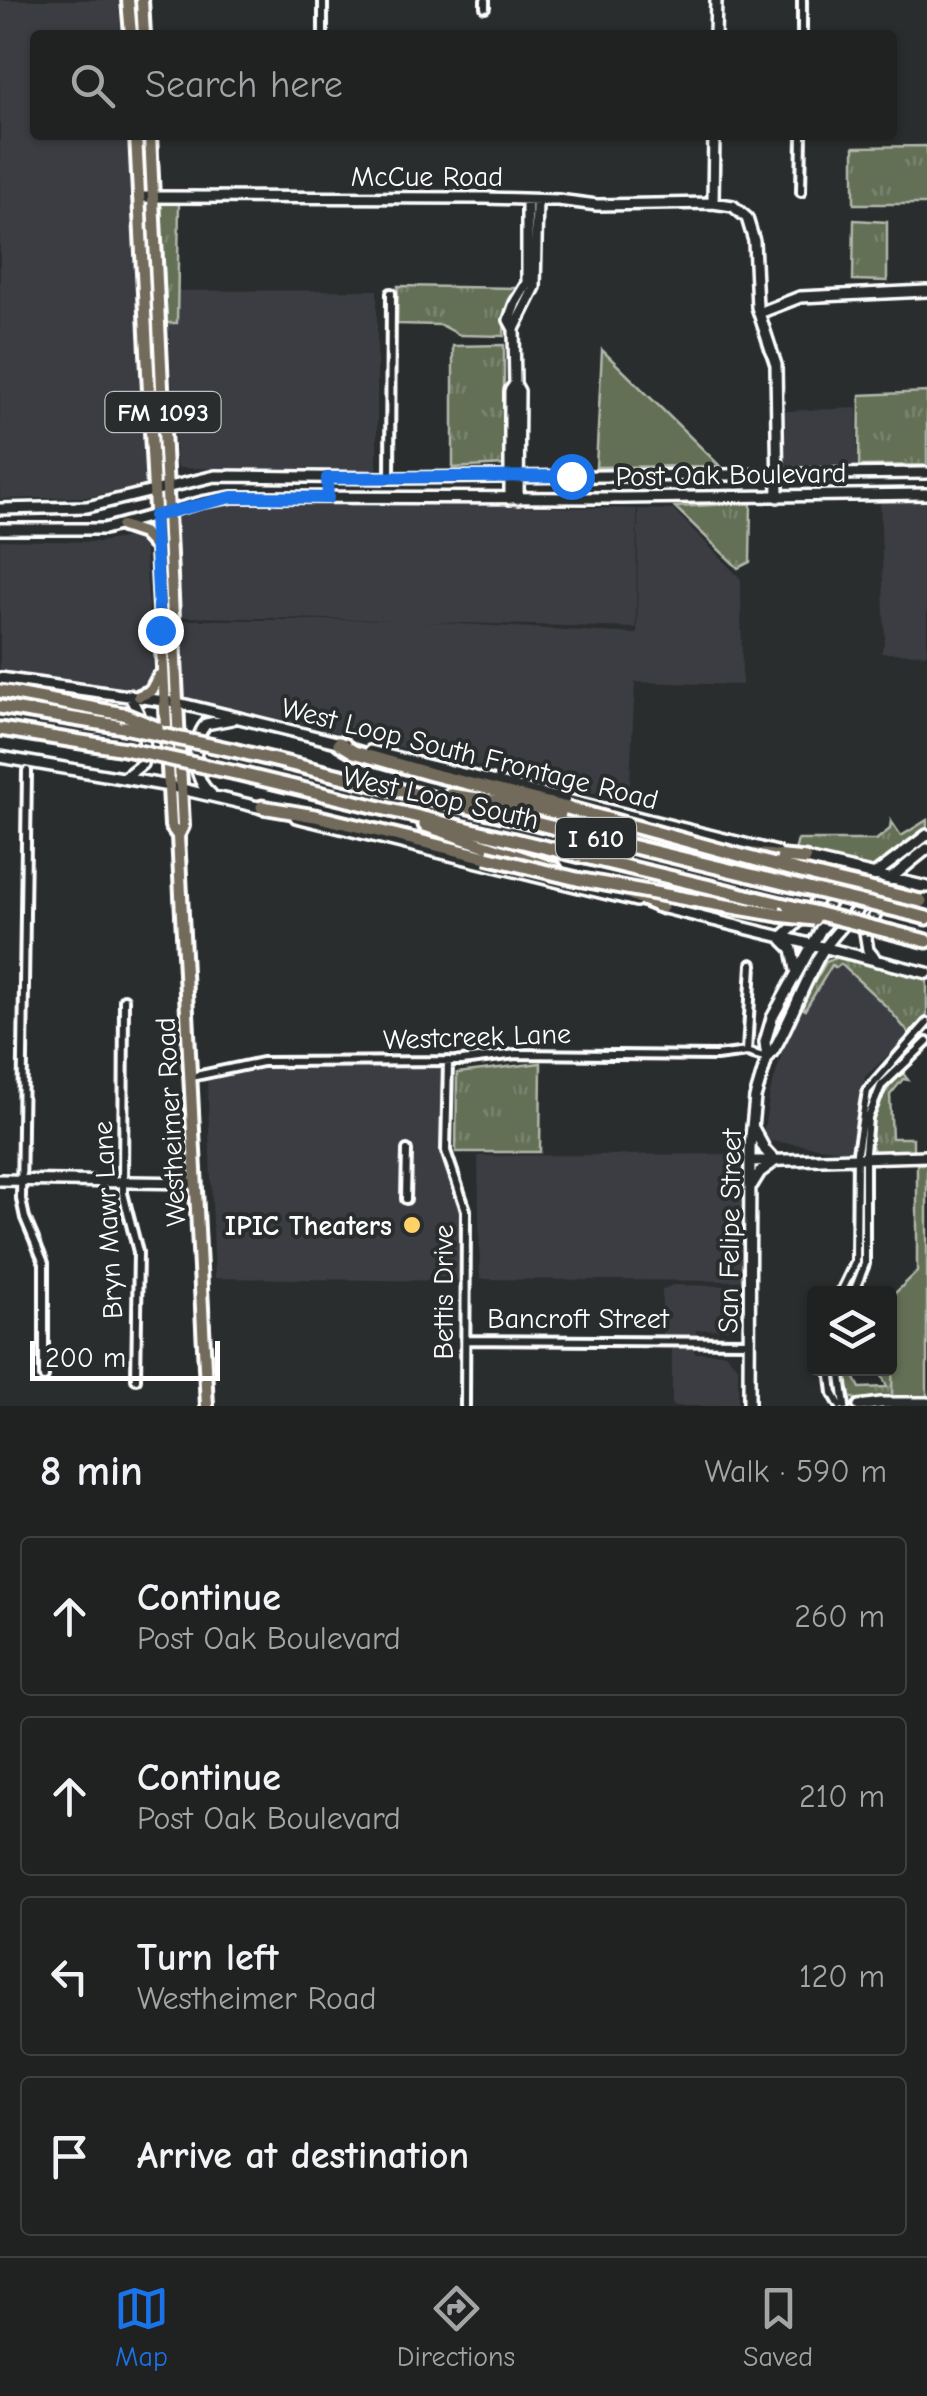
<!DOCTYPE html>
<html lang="en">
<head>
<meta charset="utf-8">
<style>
	:root { --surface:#202222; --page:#2d2f2f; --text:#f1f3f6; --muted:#a2a4a5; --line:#3d3f40; --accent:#1a73e8 }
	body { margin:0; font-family:"Comic Neue",sans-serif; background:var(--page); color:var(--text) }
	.controls { position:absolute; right:30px; bottom:30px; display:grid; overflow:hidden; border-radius:10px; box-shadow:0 2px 8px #0004 }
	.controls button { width:90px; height:90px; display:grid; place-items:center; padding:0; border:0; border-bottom:2px solid var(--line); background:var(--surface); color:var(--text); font:50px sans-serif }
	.scale { position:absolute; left:30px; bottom:25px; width:190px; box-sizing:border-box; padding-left:10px; border:5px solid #fff; border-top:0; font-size:28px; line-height:35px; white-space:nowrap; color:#fff; -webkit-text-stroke:8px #2a2d2e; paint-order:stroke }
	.stop { position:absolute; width:30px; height:30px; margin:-22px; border:8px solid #1a73e8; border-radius:50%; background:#fff }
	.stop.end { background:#1a73e8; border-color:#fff; box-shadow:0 2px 10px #0008 }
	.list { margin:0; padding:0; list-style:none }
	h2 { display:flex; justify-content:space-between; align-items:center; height:130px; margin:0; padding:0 40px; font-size:42px }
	h2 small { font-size:32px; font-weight:400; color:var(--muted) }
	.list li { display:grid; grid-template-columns:65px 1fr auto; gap:30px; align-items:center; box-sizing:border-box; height:160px; margin:0 20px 20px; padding:0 20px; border:2px solid var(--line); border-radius:10px }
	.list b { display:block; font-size:38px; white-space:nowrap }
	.list p { margin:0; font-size:32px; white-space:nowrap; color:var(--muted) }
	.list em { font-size:32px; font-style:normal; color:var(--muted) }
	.icon { flex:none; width:55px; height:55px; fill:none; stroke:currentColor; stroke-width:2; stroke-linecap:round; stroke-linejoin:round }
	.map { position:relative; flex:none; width:927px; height:1406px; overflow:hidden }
	.search { position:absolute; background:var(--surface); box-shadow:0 2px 8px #0004; left:30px; right:30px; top:30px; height:110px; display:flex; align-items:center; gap:25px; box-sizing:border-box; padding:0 35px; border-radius:10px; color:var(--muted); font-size:38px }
	.sheet { height:850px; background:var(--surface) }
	nav { display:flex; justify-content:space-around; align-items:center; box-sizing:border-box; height:140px; border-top:2px solid var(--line); background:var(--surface); font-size:28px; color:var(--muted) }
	nav a { display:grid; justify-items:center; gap:5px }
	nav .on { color:var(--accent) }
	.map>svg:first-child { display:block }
	.built { fill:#3a3c42 }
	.grass { fill:url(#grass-tufts); stroke:#b1b7aa; stroke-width:2.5 }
	.green { fill:#636f56; stroke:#b1b7aa; stroke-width:2.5 }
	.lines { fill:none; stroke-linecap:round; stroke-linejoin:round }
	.street-casing { stroke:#fff; stroke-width:14 }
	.secondary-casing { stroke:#fff; stroke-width:16 }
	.primary-casing { stroke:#fff; stroke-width:18 }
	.highway-casing { stroke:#fff; stroke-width:19 }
	.street { stroke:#2a2d2e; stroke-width:6 }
	.secondary { stroke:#2a2d2e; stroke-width:9 }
	.primary { stroke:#726b5a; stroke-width:10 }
	.highway { stroke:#726b5a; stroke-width:11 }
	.highway-bridge-casing { stroke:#fff; stroke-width:19; stroke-linecap:butt }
	.highway-bridge { stroke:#726b5a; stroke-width:11 }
	.route { stroke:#1a73e8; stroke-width:12 }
	.poi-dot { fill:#ffd166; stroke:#2a2d2e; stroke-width:4 }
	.labels { text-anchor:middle; stroke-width:8; stroke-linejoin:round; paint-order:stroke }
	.shield { fill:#2a2d2e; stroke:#bfc0c0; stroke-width:2.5 }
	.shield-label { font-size:25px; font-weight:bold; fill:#fff }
	.street-label { font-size:28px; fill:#fff; stroke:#2a2d2e }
	.poi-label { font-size:28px; font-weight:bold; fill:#fff; stroke:#2a2d2e; text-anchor:end }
</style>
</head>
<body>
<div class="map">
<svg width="927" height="1406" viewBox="0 0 927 1406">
	<defs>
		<pattern id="grass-tufts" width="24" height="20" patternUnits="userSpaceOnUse" patternTransform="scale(2.5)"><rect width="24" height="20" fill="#636f56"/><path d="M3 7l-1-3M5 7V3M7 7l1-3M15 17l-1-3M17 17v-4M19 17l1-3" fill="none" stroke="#7a856f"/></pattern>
	</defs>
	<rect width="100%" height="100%" fill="#2a2d2e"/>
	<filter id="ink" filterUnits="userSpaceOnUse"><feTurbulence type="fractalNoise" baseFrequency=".01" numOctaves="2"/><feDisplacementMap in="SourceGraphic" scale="20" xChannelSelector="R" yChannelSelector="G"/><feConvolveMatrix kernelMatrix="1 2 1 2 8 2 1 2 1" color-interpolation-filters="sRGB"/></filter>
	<g filter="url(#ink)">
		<!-- built -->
		<path class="built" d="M 0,0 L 118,0 L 121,35 L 35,35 L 35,135 L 127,135 L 145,485 L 121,491 L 87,497 L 0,499 Z
			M 377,290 L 377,471 L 180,468 L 176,465 L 167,291 Z
			M 857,408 L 857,470 L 794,469 L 786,463 L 785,411 Z
			M 266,500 L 637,509 L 636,628 L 426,622 L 637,634 L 638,509 L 674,510 L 741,579 L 742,685 L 635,682 L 629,801 L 183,696 L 184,620 L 393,620 L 182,617 L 177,513 L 233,501 Z
			M 880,501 L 927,501 L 927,654 L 881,653 L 885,639 Z
			M 135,536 L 144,542 L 155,694 L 0,674 L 0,540 L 99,542 Z
			M 840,960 L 911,1033 L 865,1077 L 850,1151 L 762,1140 L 770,1093 L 789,1030 L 826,966 Z
			M 267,1065 L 446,1065 L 445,1157 L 457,1189 L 460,1209 L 459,1281 L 215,1278 L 207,1077 Z
			M 743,1154 L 743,1281 L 480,1279 L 478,1156 Z
			M 673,1285 L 726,1286 L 739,1297 L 738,1324 L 729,1329 L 696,1330 L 694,1353 L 725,1353 L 738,1367 L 738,1406 L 672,1406 L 672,1335 L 662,1335 L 662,1289 Z"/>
		<!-- grass -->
		<path class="grass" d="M 927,146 L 927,204 L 854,204 L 854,147 Z
			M 179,202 L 177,323 L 167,323 L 160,203 Z
			M 854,220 L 887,222 L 887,281 L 853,280 Z
			M 398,286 L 516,288 L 505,310 L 504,336 L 460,335 L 441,325 L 397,324 Z
			M 504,345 L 504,465 L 453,468 L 453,346 Z
			M 927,392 L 927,465 L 859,466 L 860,395 Z
			M 751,503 L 750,562 L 738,568 L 675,507 Z
			M 927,820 L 927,828 L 873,869 L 795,851 L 798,840 L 876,840 L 890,829 L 891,821 L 901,836 Z
			M 838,957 L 927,978 L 927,1015 L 912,1037 L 887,1007 L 841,964 L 836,968 L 832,965 L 805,1010 L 800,1006 L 826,962 Z
			M 541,1063 L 540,1152 L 456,1152 L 457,1073 Z
			M 902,1072 L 908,1080 L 903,1079 L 890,1095 L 892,1138 L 913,1138 L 913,1150 L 875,1153 C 860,1125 883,1091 902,1072 Z
			M 890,1296 L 894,1296 L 892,1397 L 858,1400 L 850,1397 L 844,1369 L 850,1369 L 860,1388 L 887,1387 L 879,1369 L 890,1368 Z"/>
		<!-- green -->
		<path class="green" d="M 602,350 L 720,466 L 596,467 Z
			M 917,1164 L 927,1164 L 927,1397 L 892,1397 L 894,1294 L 917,1272 Z"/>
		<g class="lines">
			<defs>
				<path id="street" d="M 485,7 L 485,0
					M 323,35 L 323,0
					M 802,35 L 802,0
					M 801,192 L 802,135
					M 390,478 L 391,293
					M 27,771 L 21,1199 L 25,1218 L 44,1263 L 44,1377
					M 124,999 L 123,1193 L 138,1252 L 136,1379
					M 747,1052 L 752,964
					M 448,1061 L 446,1151 L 466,1210 L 465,1406
					M 191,1077 L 262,1062 L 462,1061 L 516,1054 L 716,1056 L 747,1052 L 767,1058
					M 406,1199 L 407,1150
					M 840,1294 L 856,1261 L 857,1152 L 867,1091 L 927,1023
					M 853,1294 L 865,1264 L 865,1152 L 868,1118 L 881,1086 L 927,1042
					M 466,1340 L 749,1342
					M 830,1368 L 833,1393 L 840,1406
					M 840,1368 L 845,1406"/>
				<path id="secondary" d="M 715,35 L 716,0
					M 139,197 L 485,198 L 558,200 L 597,205 L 713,203 L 733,206 L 747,218 L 754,241 L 757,307 L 776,365 L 778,497
					M 713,203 L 714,135
					M 759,313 L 800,297 L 927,291
					M 514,329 L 535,287 L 537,200
					M 510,499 L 510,391 L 515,384
					M 518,499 L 519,391 L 515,384 L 514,329 L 509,320 L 515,303 L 527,283 L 527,200
					M 0,509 L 87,507 L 215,476 L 390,478 L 927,473
					M 0,529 L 104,529 L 202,502 L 232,497 L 622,498 L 927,494
					M 0,678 L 178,703 L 345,744
					M 370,751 L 777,852
					M 0,757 L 169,786 L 267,809
					M 124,778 L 142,764 C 148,736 143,719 129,695
					M 211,794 C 192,779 191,741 206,724 L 232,719
					M 296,817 L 636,901
					M 802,858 L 927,887
					M 656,906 L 927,973
					M 781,938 L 810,911 L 830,881 L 827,864
					M 783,940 L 792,949 L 796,970
					M 877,961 L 868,950 L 865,932 L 884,900 L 921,887
					M 767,1058 C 780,1049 809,968 825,947 C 853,910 891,877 927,849
					M 752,1126 L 765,1150 L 775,1161
					M 751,1161 L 927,1156
					M 0,1180 L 195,1183
					M 752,1185 L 760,1172 L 775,1161
					M 749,1406 L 750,1147 L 755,1098 L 767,1058 L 765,1042 L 772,1018 L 821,929 L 874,875 L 927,835
					M 859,1406 L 881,1403 L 927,1403"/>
				<path id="primary" d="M 128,0 L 131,35
					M 142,0 L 144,35
					M 136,135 L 171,826 L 178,836
					M 150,135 L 182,806 L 183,826 L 178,836 L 207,1406
					M 122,526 L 143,533 L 154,545
					M 139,696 L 151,691 L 159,676"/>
				<path id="highway" d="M 0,691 L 123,714
					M 0,707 L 124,727
					M 0,729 L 125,749
					M 339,743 L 354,752 L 431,774 L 567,808
					M 233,750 L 804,888
					M 236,773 L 789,906
					M 450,795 L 528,806 L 662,838
					M 262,807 L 315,816 L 486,857
					M 425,825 L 555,869
					M 744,853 L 805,859
					M 775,865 L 816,876
					M 620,890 L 662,907
					M 698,901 L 779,915
					M 908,913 L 927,918
					M 891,932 L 927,941"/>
			</defs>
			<!-- street casing -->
			<use href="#street" class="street-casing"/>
			<!-- secondary casing -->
			<use href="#secondary" class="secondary-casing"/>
			<!-- primary casing -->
			<use href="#primary" class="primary-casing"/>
			<!-- highway casing -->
			<use href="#highway" class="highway-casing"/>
			<!-- street -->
			<use href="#street" class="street"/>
			<!-- secondary -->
			<use href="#secondary" class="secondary"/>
			<!-- primary -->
			<use href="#primary" class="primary"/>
			<!-- highway -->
			<use href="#highway" class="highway"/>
			<defs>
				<path id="highway-bridge" d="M 123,714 L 157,728
					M 124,727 L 233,750
					M 125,749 L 236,773
					M 567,808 L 775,865
					M 486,857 L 577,879 L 698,901
					M 816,876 L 921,901
					M 804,888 L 908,913
					M 789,906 L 891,932
					M 779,915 L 814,919"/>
			</defs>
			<!-- highway-bridge casing -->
			<use href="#highway-bridge" class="highway-bridge-casing"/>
			<!-- highway-bridge -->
			<use href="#highway-bridge" class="highway-bridge"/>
		</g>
	</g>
	<g class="lines" filter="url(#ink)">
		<!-- route -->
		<path class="route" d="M 160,630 L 154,516 L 232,497 L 328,498 L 327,478 L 571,476"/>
	</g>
	<!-- markers -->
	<circle class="poi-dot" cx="412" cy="1225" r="10"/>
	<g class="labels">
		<!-- shield labels -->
		<g class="shield">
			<rect x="105.5" y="392" width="115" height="40" rx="8"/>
			<rect x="556" y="818" width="80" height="40" rx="8"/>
		</g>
		<g class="shield-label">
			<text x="163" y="421">FM 1093</text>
			<text x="596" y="847">I 610</text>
		</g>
		<!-- street labels -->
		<g class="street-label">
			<text x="427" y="186">McCue Road</text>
			<text transform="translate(731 474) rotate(-1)" y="10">Post Oak Boulevard</text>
			<text transform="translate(470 753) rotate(14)" y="10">West Loop South Frontage Road</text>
			<text transform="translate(441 797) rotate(13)" y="10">West Loop South</text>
			<text transform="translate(477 1036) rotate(-2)" y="10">Westcreek Lane</text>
			<text transform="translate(170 1122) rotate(-93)" y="10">Westheimer Road</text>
			<text transform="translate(107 1220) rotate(-93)" y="10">Bryn Mawr Lane</text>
			<text transform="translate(729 1231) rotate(-89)" y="10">San Felipe Street</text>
			<text transform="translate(443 1292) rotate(-90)" y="10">Bettis Drive</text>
			<text x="578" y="1328">Bancroft Street</text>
		</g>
		<!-- poi labels -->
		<g class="poi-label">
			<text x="392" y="1235">IPIC Theaters</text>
		</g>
	</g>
</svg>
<div class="controls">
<button><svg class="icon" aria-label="layers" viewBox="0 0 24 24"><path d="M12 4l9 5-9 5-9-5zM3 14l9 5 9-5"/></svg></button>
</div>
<div class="scale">200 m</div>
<div class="stop" style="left:571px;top:476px"></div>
<div class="stop end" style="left:160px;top:630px"></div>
<div class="search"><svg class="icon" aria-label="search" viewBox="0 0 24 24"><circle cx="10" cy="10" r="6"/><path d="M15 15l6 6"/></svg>Search here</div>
</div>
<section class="sheet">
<h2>8 min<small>Walk · 590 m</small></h2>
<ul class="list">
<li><svg class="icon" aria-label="ahead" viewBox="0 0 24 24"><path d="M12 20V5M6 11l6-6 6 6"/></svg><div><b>Continue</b><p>Post Oak Boulevard</p></div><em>260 m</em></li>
<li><svg class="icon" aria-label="ahead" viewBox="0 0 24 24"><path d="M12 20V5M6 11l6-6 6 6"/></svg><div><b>Continue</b><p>Post Oak Boulevard</p></div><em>210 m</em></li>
<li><svg class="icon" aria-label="left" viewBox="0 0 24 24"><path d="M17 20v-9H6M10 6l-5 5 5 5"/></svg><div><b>Turn left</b><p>Westheimer Road</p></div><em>120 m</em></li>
<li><svg class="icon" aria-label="arrive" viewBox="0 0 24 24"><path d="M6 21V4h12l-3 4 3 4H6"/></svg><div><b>Arrive at destination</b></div></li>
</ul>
</section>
<nav>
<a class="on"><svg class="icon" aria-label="map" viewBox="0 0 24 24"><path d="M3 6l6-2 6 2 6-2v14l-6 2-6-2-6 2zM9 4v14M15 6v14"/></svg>Map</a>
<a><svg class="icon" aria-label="directions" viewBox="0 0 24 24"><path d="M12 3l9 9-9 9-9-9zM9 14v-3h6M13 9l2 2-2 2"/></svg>Directions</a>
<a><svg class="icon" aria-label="saved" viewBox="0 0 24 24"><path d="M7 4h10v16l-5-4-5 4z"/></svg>Saved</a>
</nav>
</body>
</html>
